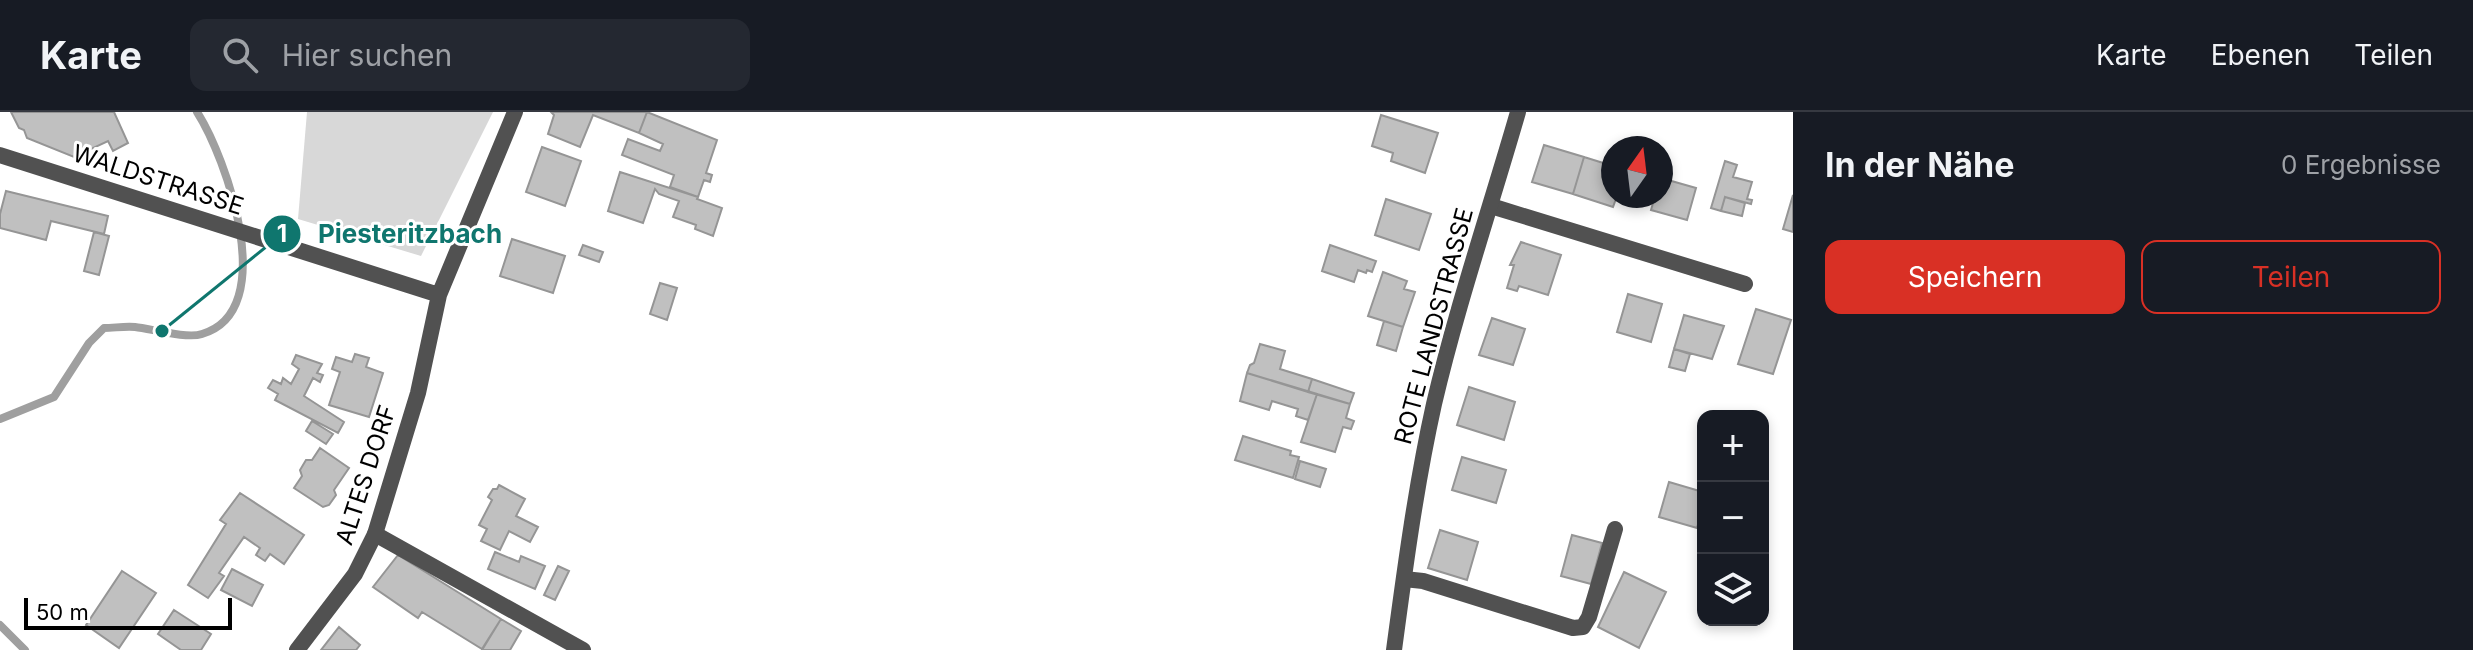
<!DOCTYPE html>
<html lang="de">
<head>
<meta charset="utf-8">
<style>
	:root { --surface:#171b24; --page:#242831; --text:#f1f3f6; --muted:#9ea1a6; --line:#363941; --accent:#d93025 }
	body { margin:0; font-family:Inter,sans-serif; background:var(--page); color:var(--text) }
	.controls { position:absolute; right:24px; bottom:24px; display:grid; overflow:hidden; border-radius:16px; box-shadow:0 4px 12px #0003 }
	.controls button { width:72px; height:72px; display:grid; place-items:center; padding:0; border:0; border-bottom:2px solid var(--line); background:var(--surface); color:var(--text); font:40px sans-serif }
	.compass { position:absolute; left:1601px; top:24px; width:72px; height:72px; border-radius:50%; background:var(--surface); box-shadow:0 4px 12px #0003; rotate:14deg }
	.scale { position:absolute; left:24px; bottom:20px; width:208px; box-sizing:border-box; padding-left:8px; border:4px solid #000; border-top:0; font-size:22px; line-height:28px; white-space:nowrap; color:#000; -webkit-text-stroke:6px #fff; paint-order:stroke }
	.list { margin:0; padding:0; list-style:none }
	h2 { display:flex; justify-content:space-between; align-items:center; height:104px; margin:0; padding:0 32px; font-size:34px }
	h2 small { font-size:26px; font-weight:400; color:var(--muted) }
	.actions { display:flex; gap:16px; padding:24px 32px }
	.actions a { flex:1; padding:18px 0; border:2px solid var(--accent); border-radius:16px; text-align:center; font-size:28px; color:var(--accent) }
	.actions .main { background:var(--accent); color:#fff }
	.icon { flex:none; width:44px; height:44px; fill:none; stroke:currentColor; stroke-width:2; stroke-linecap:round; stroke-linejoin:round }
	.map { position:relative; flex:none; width:1793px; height:538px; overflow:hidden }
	header { display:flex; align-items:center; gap:48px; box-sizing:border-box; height:112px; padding:0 40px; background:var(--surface); border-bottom:2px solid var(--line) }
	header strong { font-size:38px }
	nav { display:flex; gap:44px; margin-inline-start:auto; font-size:28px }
	.search { width:560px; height:72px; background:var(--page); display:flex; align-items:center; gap:20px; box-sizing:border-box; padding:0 28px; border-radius:16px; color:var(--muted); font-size:30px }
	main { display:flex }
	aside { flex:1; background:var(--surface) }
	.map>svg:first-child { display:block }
	.green { fill:#d8d8d8 }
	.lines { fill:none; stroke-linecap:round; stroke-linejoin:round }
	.stream { stroke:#9f9f9f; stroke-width:8 }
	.building { fill:#c0c0c0; stroke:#959595; stroke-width:2 }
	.service { stroke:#515151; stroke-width:16 }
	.minor { stroke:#515151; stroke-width:16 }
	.labels { text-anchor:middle; stroke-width:6; stroke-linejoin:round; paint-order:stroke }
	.street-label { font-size:24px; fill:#000; stroke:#fff }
	.leader { fill:none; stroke:#0f766e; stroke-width:3 }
	.callout-dot { fill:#0f766e; stroke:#fff; stroke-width:3 }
	.mark-label { font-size:24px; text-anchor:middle; font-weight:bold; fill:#fff }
	.callout-label { font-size:26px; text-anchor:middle; font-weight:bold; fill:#0f766e; stroke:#fff; stroke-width:6; stroke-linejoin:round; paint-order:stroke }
</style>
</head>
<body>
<header>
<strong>Karte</strong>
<div class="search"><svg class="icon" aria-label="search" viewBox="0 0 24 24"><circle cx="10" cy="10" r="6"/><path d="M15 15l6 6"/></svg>Hier suchen</div>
<nav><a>Karte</a><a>Ebenen</a><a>Teilen</a></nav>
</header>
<main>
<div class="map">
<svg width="1793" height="538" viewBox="0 0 1793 538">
	<rect width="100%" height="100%" fill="#fff"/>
	<!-- green -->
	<path class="green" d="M 307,0 L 493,0 L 421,144 L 298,107 Z"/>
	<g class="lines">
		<!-- stream -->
		<path class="stream" d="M 0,307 L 54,285 L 89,231 L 104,216 C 114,216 125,214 135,215 C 152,217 187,227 202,222 C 281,199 226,45 197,0
			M 0,513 L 25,538"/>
	</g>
	<!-- building -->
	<path class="building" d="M 11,0 L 114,0 L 128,31 L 113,39 L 108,29 L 74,45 L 27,26 L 24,18 L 19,16 Z
		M 551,0 L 647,0 L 639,21 L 593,3 L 580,35 L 548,22 L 554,3 Z
		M 647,0 L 717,28 L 706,61 L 712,63 L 710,70 L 704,68 L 698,85 L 670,75 L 674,63 L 622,43 L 628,27 L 660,39 L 663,32 L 639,21 Z
		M 1381,3 L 1438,21 L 1425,61 L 1391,49 L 1393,41 L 1372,34 Z
		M 1544,33 L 1584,45 L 1573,82 L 1532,70 Z
		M 542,35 L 581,49 L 565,94 L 526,80 Z
		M 1584,45 L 1613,54 L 1613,84 L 1617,84 L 1613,95 L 1573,82 Z
		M 1725,49 L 1737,53 L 1733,65 L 1752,70 L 1747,87 L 1752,88 L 1751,92 L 1725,85 L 1721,99 L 1711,96 Z
		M 620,60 L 698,85 L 697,87 L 722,96 L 713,124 L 695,117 L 696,113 L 673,105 L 679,89 L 659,82 L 655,77 L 643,111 L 608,99 Z
		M 1661,66 L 1696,76 L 1687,108 L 1651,98 L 1655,84 L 1661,84 Z
		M 6,79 L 108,104 L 104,122 L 51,109 L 46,128 L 0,116 L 0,102 Z
		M 1793,83 L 1793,120 L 1783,117 Z
		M 1725,85 L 1745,91 L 1742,104 L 1721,99 Z
		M 1386,87 L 1431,102 L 1419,138 L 1375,123 Z
		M 94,120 L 109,124 L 99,163 L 84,159 Z
		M 512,127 L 565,144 L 553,181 L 500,164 Z
		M 1521,130 L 1561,143 L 1548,183 L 1519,174 L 1517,179 L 1507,176 L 1514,153 L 1510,153 Z
		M 583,133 L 603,140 L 599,150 L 579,143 Z
		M 1330,133 L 1376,149 L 1372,160 L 1367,158 L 1366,161 L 1358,158 L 1354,170 L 1322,159 Z
		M 1383,160 L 1407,169 L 1404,177 L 1415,180 L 1403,215 L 1368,204 Z
		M 660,171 L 677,176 L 667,208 L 650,202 Z
		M 1628,182 L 1662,192 L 1651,230 L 1617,220 Z
		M 1756,197 L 1791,208 L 1773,262 L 1738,252 Z
		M 1684,203 L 1724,214 L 1712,247 L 1674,237 Z
		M 1492,206 L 1525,217 L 1513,253 L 1479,243 Z
		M 1384,209 L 1403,215 L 1396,239 L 1377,233 Z
		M 1260,232 L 1285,239 L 1280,257 L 1312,267 L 1308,280 L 1247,261 L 1250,253 L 1254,251 Z
		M 1674,237 L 1690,242 L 1685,259 L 1669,255 Z
		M 355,242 L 369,246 L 366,255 L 383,261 L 369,305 L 329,293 L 340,260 L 332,257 L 336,245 L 352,250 Z
		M 296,243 L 322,252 L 317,261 L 323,263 L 320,270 L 313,266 L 304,284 L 344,310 L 338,321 L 275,288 L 278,282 L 268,276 L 273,268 L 281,272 L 283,266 L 291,272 L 299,257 L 292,252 Z
		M 1247,261 L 1317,282 L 1308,308 L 1296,304 L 1298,297 L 1272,289 L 1269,298 L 1240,289 Z
		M 1312,267 L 1354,281 L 1350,292 L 1308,280 Z
		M 1469,275 L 1515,290 L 1504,328 L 1457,313 Z
		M 1317,282 L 1350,292 L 1346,306 L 1354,309 L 1351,317 L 1343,315 L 1335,340 L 1301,330 Z
		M 312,309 L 333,322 L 326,332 L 306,319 Z
		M 1243,324 L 1291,339 L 1290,343 L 1299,345 L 1293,366 L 1235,348 Z
		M 320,336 L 349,356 L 334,378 L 336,383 L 329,393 L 323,395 L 294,376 L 302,364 L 300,358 L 306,348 L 312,348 Z
		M 1462,345 L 1506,358 L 1496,391 L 1452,378 Z
		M 1300,349 L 1326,357 L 1320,375 L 1295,367 Z
		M 1669,370 L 1703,380 L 1703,395 L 1697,416 L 1659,405 Z
		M 499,373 L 525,387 L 516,404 L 538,415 L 530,430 L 509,419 L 500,438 L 481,429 L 487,417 L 479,413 L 492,388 L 488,385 L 493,377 L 497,377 Z
		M 240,381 L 304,423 L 284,452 L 270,442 L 265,449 L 256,443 L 260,436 L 244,425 L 219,461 L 224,464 L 208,486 L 188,473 L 226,412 L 220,408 Z
		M 1440,418 L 1478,430 L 1467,468 L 1428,456 Z
		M 1572,423 L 1602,431 L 1591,472 L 1561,464 Z
		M 495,440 L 519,450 L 521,444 L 545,454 L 535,477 L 488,457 Z
		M 398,443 L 501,507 L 482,537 L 422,500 L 418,506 L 373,475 Z
		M 558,454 L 569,459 L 555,488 L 544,483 Z
		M 232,457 L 263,473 L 252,494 L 221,478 Z
		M 122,459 L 156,481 L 119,536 L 86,513 Z
		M 1624,460 L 1666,480 L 1639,536 L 1598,515 Z
		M 174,498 L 211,522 L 201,538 L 181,538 L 158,522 Z
		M 501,507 L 521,519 L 510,538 L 482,538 Z
		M 339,515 L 360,533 L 356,538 L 321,538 Z"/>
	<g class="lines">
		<!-- service -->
		<path class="service" d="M 1491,94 L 1745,172
			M 375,422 L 583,538
			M 1404,467 L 1423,469 L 1573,516 L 1583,515 L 1589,505 L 1615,417"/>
		<!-- minor -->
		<path class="minor" d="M 0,43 L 439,183
			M 297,538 L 355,462 L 375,422 L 418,281 L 439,183 L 515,0
			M 1394,538 C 1405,456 1416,373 1434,292 C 1457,194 1490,97 1518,0"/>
	</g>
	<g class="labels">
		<!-- street labels -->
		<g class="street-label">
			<text transform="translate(158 68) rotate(18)" y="8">WALDSTRASSE</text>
			<text transform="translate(1434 214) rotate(-75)" y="8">ROTE LANDSTRASSE</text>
			<text transform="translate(366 363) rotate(-72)" y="8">ALTES DORF</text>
		</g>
	</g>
	<!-- callouts -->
	<path class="leader" d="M162 219L282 122"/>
	<g class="callout-dot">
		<circle cx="162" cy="219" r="8"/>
		<circle cx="282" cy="122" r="20"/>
	</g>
	<g class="mark-label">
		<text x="282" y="130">1</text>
	</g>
	<g class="callout-label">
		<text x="410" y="131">Piesteritzbach</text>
	</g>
</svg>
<div class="controls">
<button>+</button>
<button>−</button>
<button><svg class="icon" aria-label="layers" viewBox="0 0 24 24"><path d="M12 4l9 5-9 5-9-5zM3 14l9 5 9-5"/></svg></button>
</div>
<svg class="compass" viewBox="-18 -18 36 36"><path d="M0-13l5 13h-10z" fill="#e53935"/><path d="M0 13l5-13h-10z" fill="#9ea1a6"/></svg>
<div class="scale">50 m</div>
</div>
<aside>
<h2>In der Nähe<small>0 Ergebnisse</small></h2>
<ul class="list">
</ul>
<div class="actions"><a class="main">Speichern</a><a>Teilen</a></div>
</aside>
</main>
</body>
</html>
